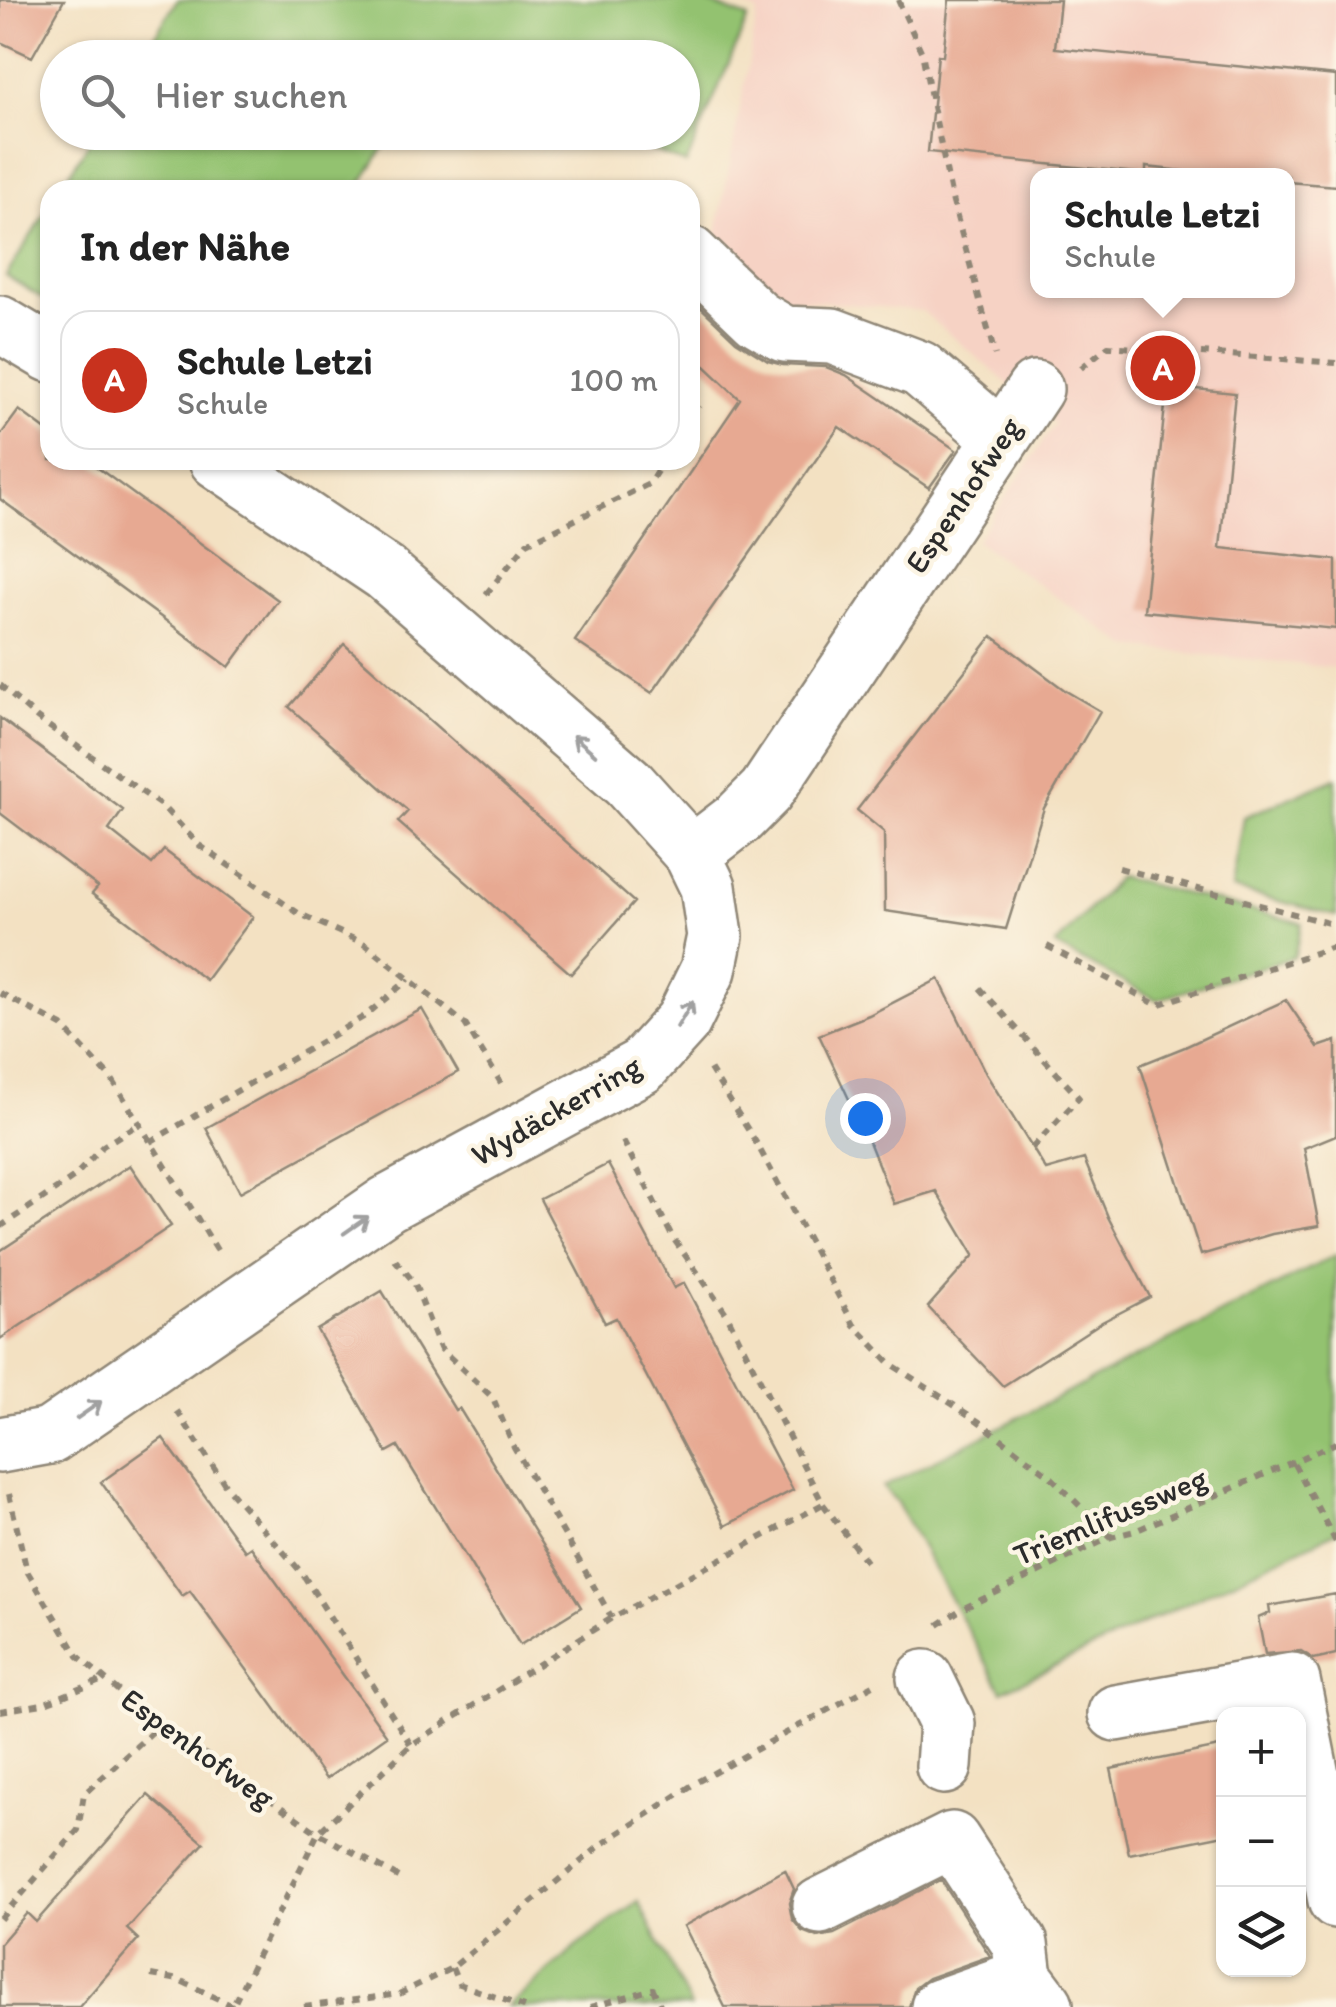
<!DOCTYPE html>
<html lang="de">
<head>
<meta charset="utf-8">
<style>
	:root { --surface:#fff; --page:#f6f6f6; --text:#222; --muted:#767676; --line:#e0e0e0; --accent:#c8321e }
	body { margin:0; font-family:Itim,sans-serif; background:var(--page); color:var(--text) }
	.controls { position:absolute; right:30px; bottom:30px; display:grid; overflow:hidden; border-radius:20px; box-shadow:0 2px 8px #0004 }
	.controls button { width:90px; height:90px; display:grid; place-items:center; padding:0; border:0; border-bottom:2px solid var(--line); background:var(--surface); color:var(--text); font:50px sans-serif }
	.you { position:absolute; left:865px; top:1118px; width:35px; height:35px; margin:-25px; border:8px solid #fff; border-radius:50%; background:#1a73e8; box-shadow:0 0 0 15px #1a73e833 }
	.badge { display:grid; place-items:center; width:65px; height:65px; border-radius:50%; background:var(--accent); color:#fff; font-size:32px; font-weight:700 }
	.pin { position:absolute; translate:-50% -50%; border:5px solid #fff; box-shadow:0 2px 10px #0006 }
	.popup { position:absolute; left:1030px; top:168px; width:265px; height:130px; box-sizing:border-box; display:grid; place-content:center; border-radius:20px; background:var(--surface); filter:drop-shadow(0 2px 8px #0005); font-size:32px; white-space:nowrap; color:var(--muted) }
	.popup b { font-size:38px; color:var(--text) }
	.popup::after { content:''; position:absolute; left:50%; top:100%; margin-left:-20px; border:20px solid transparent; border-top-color:var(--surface) }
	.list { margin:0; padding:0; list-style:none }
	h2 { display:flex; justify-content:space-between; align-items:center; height:130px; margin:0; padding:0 40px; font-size:42px }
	h2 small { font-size:32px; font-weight:400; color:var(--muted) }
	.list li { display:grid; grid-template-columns:65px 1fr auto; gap:30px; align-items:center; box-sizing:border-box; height:140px; margin:0 20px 20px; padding:0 20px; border:2px solid var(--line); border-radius:30px }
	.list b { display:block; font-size:38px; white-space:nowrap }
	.list p { margin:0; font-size:32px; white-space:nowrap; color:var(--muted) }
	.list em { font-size:32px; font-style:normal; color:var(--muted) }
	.icon { flex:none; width:55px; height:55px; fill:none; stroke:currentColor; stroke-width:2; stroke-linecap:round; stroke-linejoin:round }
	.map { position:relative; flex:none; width:1336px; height:2007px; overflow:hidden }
	.search { position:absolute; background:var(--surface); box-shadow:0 2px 8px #0004; left:40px; top:40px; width:660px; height:110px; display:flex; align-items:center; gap:25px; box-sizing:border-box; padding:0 35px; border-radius:55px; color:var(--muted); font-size:38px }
	.panel { position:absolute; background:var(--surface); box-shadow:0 2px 8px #0004; left:40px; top:180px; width:660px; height:290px; border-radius:30px }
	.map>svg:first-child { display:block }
	.built { fill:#f6d2c4; fill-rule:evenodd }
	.green { fill:#93c270; stroke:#5f764e; stroke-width:2.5 }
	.building { fill:#e7a992 }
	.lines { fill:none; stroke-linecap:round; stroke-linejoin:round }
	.minor-casing { stroke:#8f8676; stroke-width:60 }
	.path { stroke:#8f8676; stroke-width:6; stroke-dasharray:8 8; stroke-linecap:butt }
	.minor { stroke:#fff; stroke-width:55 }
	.oneway { stroke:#a0a0a0 }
	.labels { text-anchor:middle; stroke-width:9; stroke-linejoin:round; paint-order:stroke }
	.street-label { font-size:32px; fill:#2b2b2b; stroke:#fcf5e5 }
</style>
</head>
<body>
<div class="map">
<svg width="1336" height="2007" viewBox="0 0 1336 2007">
	<rect width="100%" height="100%" fill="#fcf5e5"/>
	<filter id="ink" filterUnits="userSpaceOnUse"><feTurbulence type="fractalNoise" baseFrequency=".01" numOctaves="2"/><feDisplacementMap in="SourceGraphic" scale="20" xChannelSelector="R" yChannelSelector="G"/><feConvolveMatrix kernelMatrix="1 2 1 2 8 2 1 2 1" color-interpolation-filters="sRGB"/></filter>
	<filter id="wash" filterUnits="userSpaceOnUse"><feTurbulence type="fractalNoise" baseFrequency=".0048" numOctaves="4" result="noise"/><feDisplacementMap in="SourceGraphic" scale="40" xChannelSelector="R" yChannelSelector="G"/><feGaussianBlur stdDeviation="2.25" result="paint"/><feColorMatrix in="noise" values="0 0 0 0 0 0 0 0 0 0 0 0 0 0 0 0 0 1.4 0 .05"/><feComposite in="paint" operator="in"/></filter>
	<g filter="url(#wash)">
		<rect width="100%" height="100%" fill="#f3e1c2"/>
		<!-- built -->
		<path class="built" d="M 727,0 L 1336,0 L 1336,668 L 1129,647 L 976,541 L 1055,424 L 922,311 L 772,297 L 715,242 L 758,12 ZM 1038,175 L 1288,175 L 1288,290 L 1038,290 Z"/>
		<!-- green -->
		<path class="green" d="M 177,0 L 700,0 L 748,18 L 686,164 L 611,133 L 682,132 L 682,58 L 142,57 Z
			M 95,133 L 95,132 L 393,133 L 357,190 L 59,190 Z
			M 50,205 L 50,303 L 6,276 Z
			M 1336,778 L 1336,916 L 1232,889 L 1244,817 Z
			M 1119,877 L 1302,923 L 1294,957 L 1157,1000 L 1055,946 Z
			M 1336,1255 L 1336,1532 L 1002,1691 L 896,1501 L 883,1487 Z
			M 638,1901 L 691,2007 L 508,2007 L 579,1945 Z"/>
		<g id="blocks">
			<!-- building -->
			<path class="building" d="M 0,0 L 64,0 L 32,57 L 0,42 Z
				M 949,0 L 1060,0 L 1055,48 L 1336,76 L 1336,186 L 1288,182 L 1288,176 L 1229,176 L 1146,167 L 1146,174 L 928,152 L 938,55 L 943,56 Z
				M 690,297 L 736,341 L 768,361 L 783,365 L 826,367 L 846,375 L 956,450 L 929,488 L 839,427 L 652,693 L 575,641 L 740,399 L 690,352 Z
				M 1167,386 L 1235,393 L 1220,548 L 1336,560 L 1336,629 L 1144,611 Z
				M 19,410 L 50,433 L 50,460 L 87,460 L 278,600 L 229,667 L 0,499 L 0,436 Z
				M 992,636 L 1066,691 L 1100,711 L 1044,808 L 1006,929 L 885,911 L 884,832 L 857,810 Z
				M 344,644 L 634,902 L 571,974 L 398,822 L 408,811 L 289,707 Z
				M 0,718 L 123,810 L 109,830 L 152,864 L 164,850 L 253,917 L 206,980 L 92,894 L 98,887 L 0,813 Z
				M 939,979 L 986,1074 L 1046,1170 L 1084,1159 L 1108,1217 L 1150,1297 L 1102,1322 L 1003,1386 L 928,1307 L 974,1255 L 936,1191 L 894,1204 L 870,1144 L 819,1035 L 869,1015 Z
				M 1286,1000 L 1318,1047 L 1336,1041 L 1336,1135 L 1304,1148 L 1319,1226 L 1272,1234 L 1201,1255 L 1140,1065 L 1185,1047 Z
				M 422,1009 L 458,1072 L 240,1192 L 206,1128 Z
				M 608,1164 L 674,1288 L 684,1283 L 793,1490 L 725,1526 L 616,1318 L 605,1323 L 540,1199 Z
				M 130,1165 L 171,1226 L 0,1339 L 0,1251 Z
				M 382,1291 L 455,1410 L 459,1408 L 581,1607 L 520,1645 L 398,1446 L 387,1452 L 317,1330 Z
				M 163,1438 L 245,1551 L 251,1547 L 387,1736 L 326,1779 L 190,1591 L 182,1596 L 101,1482 Z
				M 1336,1594 L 1336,1654 L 1314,1659 L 1301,1651 L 1265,1654 L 1258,1618 L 1270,1613 L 1269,1606 Z
				M 1224,1746 L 1224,1835 L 1129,1854 L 1111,1769 Z
				M 148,1795 L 204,1843 L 127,1929 L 138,1939 L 79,2007 L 0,2007 L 0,1944 L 27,1913 L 36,1922 Z
				M 785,1870 L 794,1889 L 789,1903 L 792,1919 L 802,1931 L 817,1937 L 834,1934 L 941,1880 L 990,1956 L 928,1978 L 915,1988 L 909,2007 L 725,2007 L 684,1926 Z"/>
		</g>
	</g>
	<g filter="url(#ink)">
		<use href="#blocks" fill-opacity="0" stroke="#8f8676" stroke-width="2.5"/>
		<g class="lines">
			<defs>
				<path id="minor" d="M 690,254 L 757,318 L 784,334 L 832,336 L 920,369 L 1001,438
					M 0,324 L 50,354
					M 692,854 L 739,818 L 766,791 L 1035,389
					M 0,1445 L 50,1436 L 387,1204 L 642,1066 L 683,1021 L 708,970 L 715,936 L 708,887 L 692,854 L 628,783 L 385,573 L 217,460
					M 925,1678 L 947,1723 L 944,1766
					M 1116,1713 L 1292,1681 L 1336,1900
					M 820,1906 L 952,1840 L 1020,1944 L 1024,1977
					M 939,2007 L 1024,1977 L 1045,2005"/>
			</defs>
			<!-- minor casing -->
			<use href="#minor" class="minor-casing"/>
			<!-- path -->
			<path class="path" d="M 898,0 L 922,53 L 952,199 L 995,355
				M 1081,368 L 1108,346 L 1336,363
				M 690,420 L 699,406
				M 486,594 L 527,543 L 649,484 L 664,460
				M 0,685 L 37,718 L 162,806 L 199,845 L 298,913 L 365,944 L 465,1024 L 501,1083
				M 1119,868 L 1336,925
				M 1047,946 L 1157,1005 L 1336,946
				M 980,988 L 1079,1098 L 1032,1148
				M 0,993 L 62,1026 L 112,1079 L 220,1255
				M 710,1069 L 757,1144 L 854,1325 L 891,1364 L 978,1421 L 1050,1476 L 1111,1537
				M 150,1142 L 365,1016 L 409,979
				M 0,1227 L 73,1178 L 103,1146 L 139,1124
				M 395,1260 L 414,1282 L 440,1348 L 493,1398 L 514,1447 L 612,1618
				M 177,1411 L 228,1489 L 302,1573 L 411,1745
				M 1294,1464 L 1336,1542
				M 9,1494 L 27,1571 L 78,1656 L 136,1706 L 318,1833 L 232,2007
				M 823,1504 L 870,1567
				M 938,1625 L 960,1610 L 1111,1537 L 1135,1531 L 1336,1443
				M 0,1711 L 43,1704 L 105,1679
				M 398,1877 L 318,1833 L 411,1745 L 612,1618 L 823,1504 L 726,1313 L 673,1238 L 620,1135
				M 0,1919 L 78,1830 L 84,1794 L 161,1724
				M 452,1968 L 459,1984 L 524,2007
				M 151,1975 L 179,1980 L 233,2006
				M 304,2007 L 399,1994 L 452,1968 L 601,1845 L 697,1782 L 875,1684
				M 590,2007 L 653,1989 L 661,2007"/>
			<!-- minor -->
			<use href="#minor" class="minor"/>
		</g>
		<!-- one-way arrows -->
		<defs><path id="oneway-shaft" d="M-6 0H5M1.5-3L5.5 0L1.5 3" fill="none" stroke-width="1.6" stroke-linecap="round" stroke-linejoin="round" transform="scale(2.5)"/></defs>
		<g class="oneway">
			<use href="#oneway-shaft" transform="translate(584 745) rotate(-139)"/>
			<use href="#oneway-shaft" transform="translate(685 1014) rotate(-59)"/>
			<use href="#oneway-shaft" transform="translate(356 1225) rotate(-35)"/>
			<use href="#oneway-shaft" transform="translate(89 1410) rotate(-35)"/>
		</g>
	</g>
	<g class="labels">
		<!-- street labels -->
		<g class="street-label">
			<text transform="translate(963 495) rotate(-56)" y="11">Espenhofweg</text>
			<text transform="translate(556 1110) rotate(-30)" y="11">Wydäckerring</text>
			<text transform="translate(1110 1516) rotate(-23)" y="11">Triemlifussweg</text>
			<text transform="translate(198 1748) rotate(36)" y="11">Espenhofweg</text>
		</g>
	</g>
</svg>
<div class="controls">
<button>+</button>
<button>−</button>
<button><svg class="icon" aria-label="layers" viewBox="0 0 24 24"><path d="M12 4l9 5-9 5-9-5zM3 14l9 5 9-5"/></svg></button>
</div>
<div class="you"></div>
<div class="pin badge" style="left:1163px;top:368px">A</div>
<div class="popup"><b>Schule Letzi</b>Schule</div>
<div class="search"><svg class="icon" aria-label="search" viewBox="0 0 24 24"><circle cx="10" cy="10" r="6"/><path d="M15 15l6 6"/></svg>Hier suchen</div>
<section class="panel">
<h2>In der Nähe<small></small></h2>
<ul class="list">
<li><span class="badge">A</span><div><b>Schule Letzi</b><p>Schule</p></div><em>100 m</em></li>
</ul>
</section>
</div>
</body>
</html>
